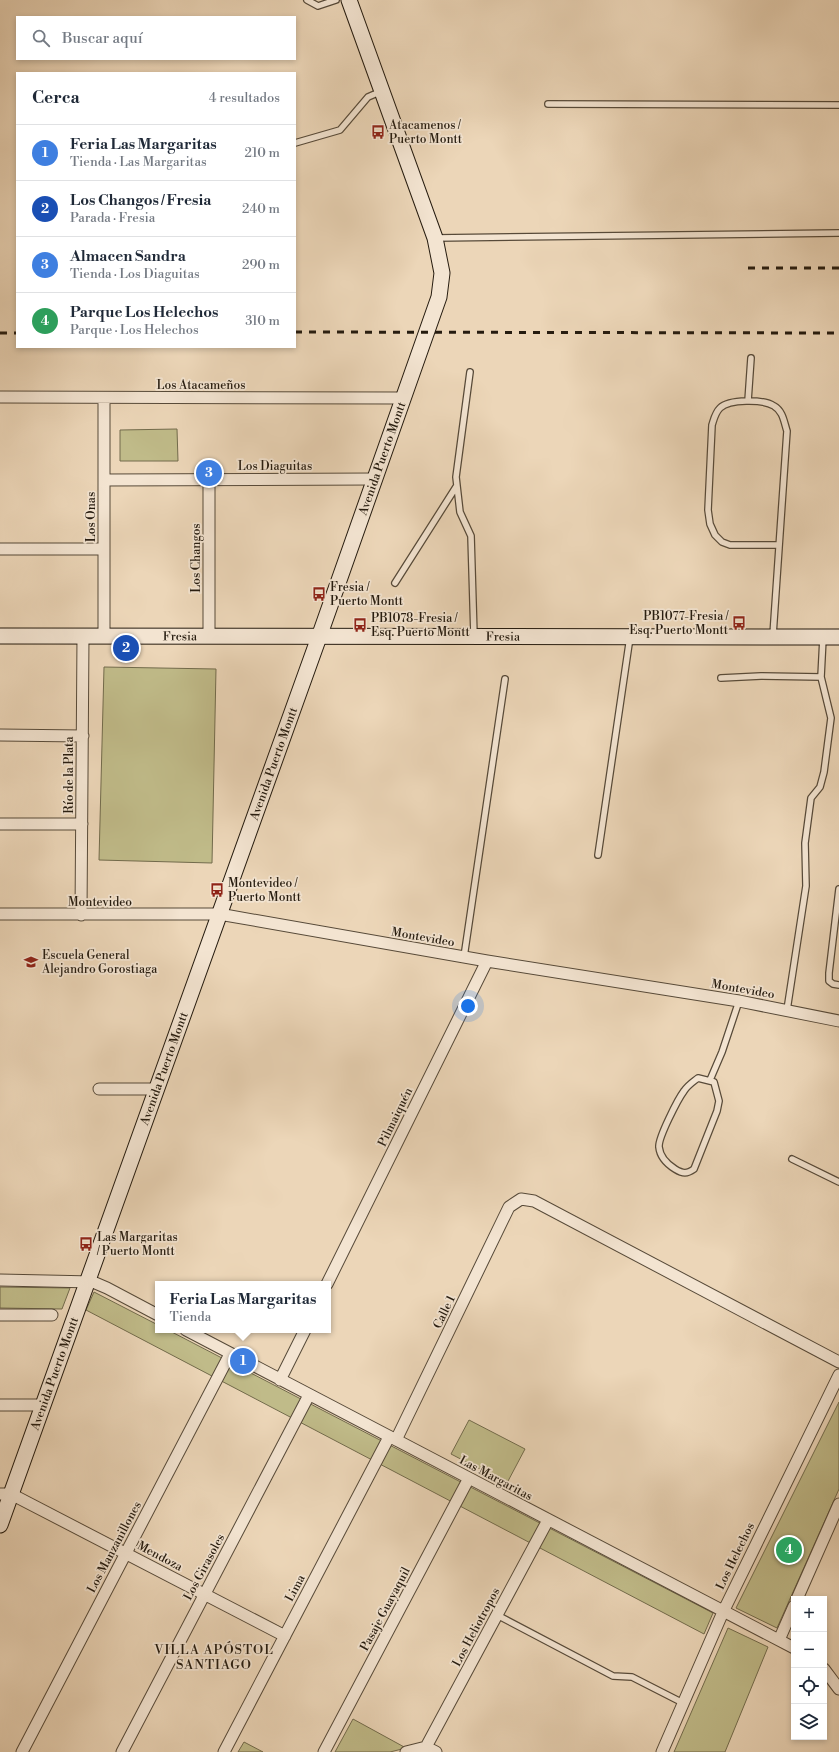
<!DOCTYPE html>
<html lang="es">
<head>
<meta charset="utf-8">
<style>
	:root { --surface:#fff; --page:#f6f6f7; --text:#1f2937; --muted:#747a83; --line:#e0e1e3; --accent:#8f2418 }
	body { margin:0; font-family:"Libre Bodoni",serif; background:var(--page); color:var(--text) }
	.controls { position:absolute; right:12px; bottom:12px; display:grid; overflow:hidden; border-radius:0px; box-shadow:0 2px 6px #0003 }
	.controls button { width:36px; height:36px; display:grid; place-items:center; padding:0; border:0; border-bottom:1px solid var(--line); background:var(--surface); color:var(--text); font:20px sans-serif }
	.you { position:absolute; left:468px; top:1006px; width:14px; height:14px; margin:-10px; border:3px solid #fff; border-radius:50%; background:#1a73e8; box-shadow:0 0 0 6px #1a73e833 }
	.badge { display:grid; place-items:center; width:26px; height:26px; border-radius:50%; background:var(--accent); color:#fff; font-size:13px; font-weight:700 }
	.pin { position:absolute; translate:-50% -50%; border:2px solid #fff; box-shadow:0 1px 4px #0006 }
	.popup { position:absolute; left:155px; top:1281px; width:176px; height:52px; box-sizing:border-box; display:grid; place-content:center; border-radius:0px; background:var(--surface); filter:drop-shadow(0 1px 3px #0005); font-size:13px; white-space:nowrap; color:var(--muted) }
	.popup b { font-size:15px; color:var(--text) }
	.popup::after { content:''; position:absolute; left:50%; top:100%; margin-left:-8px; border:8px solid transparent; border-top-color:var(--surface) }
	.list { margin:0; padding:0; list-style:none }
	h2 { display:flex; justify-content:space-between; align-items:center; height:52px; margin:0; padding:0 16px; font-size:17px }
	h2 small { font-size:13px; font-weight:400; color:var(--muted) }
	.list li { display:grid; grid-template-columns:26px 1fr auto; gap:12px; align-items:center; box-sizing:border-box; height:56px; padding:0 16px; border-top:1px solid var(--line) }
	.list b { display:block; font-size:15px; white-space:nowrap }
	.list p { margin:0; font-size:13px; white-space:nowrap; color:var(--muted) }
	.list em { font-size:13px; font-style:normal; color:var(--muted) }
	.icon { flex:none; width:22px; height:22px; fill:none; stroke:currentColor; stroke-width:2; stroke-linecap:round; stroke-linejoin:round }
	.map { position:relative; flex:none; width:839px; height:1752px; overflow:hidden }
	.search { position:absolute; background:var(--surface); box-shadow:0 2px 6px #0003; left:16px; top:16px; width:280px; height:44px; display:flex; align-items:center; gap:10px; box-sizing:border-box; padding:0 14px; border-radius:0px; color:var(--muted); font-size:15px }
	.panel { position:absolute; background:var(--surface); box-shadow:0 2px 6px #0003; left:16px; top:72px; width:280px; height:276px; border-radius:0px }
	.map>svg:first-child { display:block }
	.green { fill:#c0bb89; stroke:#726b4c }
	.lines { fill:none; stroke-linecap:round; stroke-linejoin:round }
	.lane-casing { stroke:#574a39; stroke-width:8 }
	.street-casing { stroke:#574a39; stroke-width:13 }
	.secondary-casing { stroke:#251b0f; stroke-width:17 }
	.lane { stroke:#f3e4d1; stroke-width:5.5 }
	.street { stroke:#f3e4d1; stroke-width:11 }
	.secondary { stroke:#f3e4d1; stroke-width:15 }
	.rail { stroke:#251b0f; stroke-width:3; stroke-dasharray:7 7; stroke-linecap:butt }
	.labels { text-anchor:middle; stroke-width:3.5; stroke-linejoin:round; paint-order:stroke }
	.poi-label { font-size:12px; fill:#251b0f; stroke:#f3e4d1; text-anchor:start }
	.street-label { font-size:12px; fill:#251b0f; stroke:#f3e4d1 }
	.neighbourhood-label { font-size:13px; letter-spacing:1px; fill:#251b0f; stroke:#f3e4d1 }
</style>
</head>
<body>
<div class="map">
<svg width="839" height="1752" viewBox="0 0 839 1752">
	<rect width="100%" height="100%" fill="#ecd6b8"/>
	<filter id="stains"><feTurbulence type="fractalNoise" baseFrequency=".005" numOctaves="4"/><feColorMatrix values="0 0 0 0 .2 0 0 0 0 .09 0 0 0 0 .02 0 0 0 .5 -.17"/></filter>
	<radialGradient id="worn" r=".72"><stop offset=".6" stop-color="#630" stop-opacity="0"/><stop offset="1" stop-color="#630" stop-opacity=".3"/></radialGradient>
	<!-- green -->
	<path class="green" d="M 177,429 L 178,461 L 120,461 L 120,430 Z
		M 104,667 L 216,669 L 212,863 L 99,860 Z
		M 0,1287 L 70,1288 L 62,1309 L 0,1308 Z
		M 94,1292 L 158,1325 L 158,1330 L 168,1330 L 713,1613 L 704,1634 L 86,1310 Z
		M 839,1402 L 839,1489 L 777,1628 L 736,1608 Z
		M 469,1420 L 525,1449 L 507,1483 L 451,1454 Z
		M 728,1628 L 768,1647 L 725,1752 L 674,1752 Z
		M 353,1719 L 406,1748 L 390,1752 L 335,1752 Z
		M 244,1742 L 263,1752 L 238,1752 Z"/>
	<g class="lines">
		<defs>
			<path id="lane" d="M 307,0 L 318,6 L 336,0
				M 548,104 L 839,105
				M 295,143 L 340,130 L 368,97 L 382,91
				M 435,238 L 839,233
				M 470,372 L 456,477 L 460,512 L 471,536 L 474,636
				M 748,401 L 751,358
				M 395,583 L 456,487
				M 773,635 L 787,431 C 784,422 783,411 774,406 C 763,399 729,399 720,408 C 715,413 714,419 712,425 L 708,510 L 710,524 L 715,535 L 722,542 L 730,545 L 778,545
				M 721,678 L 761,676 L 821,677 L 823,638
				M 598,855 L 630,637
				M 839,889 L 829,973 L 829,981 L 833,984 L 839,985
				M 464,957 L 505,679
				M 787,1010 L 806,886 L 805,843 L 811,798 L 820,787 L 824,772 L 831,718 L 821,677
				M 698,1078 L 714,1082 L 719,1101 L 717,1111 L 694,1169 C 687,1174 683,1174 675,1169 C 667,1164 660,1157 659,1147 C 658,1138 678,1099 684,1091 C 688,1085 693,1082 698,1078 Z
				M 710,1080 L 722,1052 L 739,1001
				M 792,1159 L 839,1182
				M 497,1615 L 613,1676 L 632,1677 L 683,1703"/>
			<path id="street" d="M 0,397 L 402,398
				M 104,480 L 374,479
				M 0,549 L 104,549
				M 104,636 L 104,398
				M 209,637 L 209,480
				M 0,735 L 83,736
				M 0,824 L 82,824
				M 0,914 L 219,914 L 487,961 L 739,1001 L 839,1021
				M 81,915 L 83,636
				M 99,1089 L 157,1089
				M 0,1280 L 93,1282 L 107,1288 L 158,1315
				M 327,1284 L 487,961
				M 0,1315 L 52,1315
				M 186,1330 L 794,1648
				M 280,1380 L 305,1330
				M 0,1405 L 43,1405
				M 396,1440 L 509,1207 L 521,1199 L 534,1201 L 839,1362
				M 0,1494 L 11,1494 L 285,1636
				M 797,1599 L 839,1504
				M 779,1640 L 794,1606
				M 824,1669 L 839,1689
				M 426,1747 L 548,1520
				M 22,1752 L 230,1354
				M 122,1752 L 309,1395
				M 224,1752 L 389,1437
				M 324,1752 L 469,1478
				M 406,1752 L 426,1747 L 436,1752
				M 662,1752 L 723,1612 L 839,1375"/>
			<g id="secondary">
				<path id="s1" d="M 0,636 L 839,637"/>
				<path id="s2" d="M 0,1525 L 319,637 L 439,297 L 442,273 L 435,238 L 349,0"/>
			</g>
		</defs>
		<!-- lane casing -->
		<use href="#lane" class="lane-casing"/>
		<!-- street casing -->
		<use href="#street" class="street-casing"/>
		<!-- secondary casing -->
		<use href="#secondary" class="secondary-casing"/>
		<!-- lane -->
		<use href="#lane" class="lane"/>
		<!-- street -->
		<use href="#street" class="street"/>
		<!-- secondary -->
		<use href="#secondary" class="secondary"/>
		<!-- rail -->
		<path class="rail" d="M 748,268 L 839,268
			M 295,332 L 839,333
			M 0,333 L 17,333"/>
	</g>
	<!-- icons -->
	<defs>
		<symbol id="bus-bare" viewBox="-9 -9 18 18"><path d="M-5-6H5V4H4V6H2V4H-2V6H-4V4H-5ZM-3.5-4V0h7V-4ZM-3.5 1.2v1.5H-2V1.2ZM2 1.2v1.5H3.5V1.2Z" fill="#8f2418" stroke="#f3e4d1" stroke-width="2.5" paint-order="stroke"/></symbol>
		<symbol id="school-bare" viewBox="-9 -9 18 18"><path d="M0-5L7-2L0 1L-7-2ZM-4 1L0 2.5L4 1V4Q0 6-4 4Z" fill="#8f2418" stroke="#f3e4d1" stroke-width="2.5" paint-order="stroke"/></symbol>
	</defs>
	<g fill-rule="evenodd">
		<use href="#bus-bare" x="368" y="122" width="20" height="20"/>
		<use href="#bus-bare" x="309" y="584" width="20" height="20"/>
		<use href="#bus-bare" x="729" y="613" width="20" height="20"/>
		<use href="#bus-bare" x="350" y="615" width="20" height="20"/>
		<use href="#bus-bare" x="207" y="880" width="20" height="20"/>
		<use href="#school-bare" x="21" y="952" width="20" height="20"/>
		<use href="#bus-bare" x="76" y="1234" width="20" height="20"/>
	</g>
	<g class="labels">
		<!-- poi labels -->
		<g class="poi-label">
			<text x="389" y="129">Atacamenos /<tspan x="389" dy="14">Puerto Montt</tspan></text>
			<text x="330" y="591">Fresia /<tspan x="330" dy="14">Puerto Montt</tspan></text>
			<text x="728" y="620" text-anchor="end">PB1077-Fresia /<tspan x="728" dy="14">Esq. Puerto Montt</tspan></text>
			<text x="371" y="622">PB1078-Fresia /<tspan x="371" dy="14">Esq. Puerto Montt</tspan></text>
			<text x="228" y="887">Montevideo /<tspan x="228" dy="14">Puerto Montt</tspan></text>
			<text x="42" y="959">Escuela General<tspan x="42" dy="14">Alejandro Gorostiaga</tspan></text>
			<text x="97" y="1241">Las Margaritas<tspan x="97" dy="14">/ Puerto Montt</tspan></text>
		</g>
		<!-- street labels -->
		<g class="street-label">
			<text x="201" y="389">Los Atacameños</text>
			<text dy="4" stroke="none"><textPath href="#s2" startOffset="1133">Avenida Puerto Montt</textPath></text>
			<text x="275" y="470">Los Diaguitas</text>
			<text transform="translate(91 517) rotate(-90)" y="4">Los Onas</text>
			<text transform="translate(196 558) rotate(-90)" y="4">Los Changos</text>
			<text dy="4" stroke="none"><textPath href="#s1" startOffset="503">Fresia</textPath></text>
			<text dy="4" stroke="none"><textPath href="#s1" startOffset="180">Fresia</textPath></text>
			<text dy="4" stroke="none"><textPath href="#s2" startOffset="809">Avenida Puerto Montt</textPath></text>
			<text transform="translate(69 775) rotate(-90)" y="4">Río de la Plata</text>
			<text x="100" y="906">Montevideo</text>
			<text transform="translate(423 937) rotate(10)" y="4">Montevideo</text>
			<text transform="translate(743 989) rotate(10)" y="4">Montevideo</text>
			<text dy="4" stroke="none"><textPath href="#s2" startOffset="485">Avenida Puerto Montt</textPath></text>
			<text transform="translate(395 1117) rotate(-64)" y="4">Pilmaiquén</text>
			<text transform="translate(444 1312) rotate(-64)" y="4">Calle 1</text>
			<text dy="4" stroke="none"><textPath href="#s2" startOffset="161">Avenida Puerto Montt</textPath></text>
			<text transform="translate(496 1478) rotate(28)" y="4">Las Margaritas</text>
			<text transform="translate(114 1547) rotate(-62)" y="4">Los Manzanillones</text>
			<text transform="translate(160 1556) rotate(28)" y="4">Mendoza</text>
			<text transform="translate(735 1556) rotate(-64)" y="4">Los Helechos</text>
			<text transform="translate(204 1567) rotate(-62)" y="4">Los Girasoles</text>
			<text transform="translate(295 1588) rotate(-62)" y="4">Lima</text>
			<text transform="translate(385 1609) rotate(-62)" y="4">Pasaje Guayaquil</text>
			<text transform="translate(476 1627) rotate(-62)" y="4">Los Heliotropos</text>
		</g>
		<!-- neighbourhood labels -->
		<g class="neighbourhood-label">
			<text x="214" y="1654">VILLA APÓSTOL<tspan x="214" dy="15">SANTIAGO</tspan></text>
		</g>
	</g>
	<rect width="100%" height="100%" filter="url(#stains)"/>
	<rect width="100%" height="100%" fill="url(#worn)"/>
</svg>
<div class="controls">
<button>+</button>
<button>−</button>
<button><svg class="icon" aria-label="locate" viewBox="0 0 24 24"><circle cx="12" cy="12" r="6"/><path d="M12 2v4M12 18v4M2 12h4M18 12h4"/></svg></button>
<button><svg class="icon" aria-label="layers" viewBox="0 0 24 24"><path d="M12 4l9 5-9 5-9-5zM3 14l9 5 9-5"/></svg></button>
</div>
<div class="you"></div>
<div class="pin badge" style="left:243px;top:1361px;background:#3f7fe0">1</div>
<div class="popup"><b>Feria Las Margaritas</b>Tienda</div>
<div class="pin badge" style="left:126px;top:648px;background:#1a4fb4">2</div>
<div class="pin badge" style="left:209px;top:473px;background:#3f7fe0">3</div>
<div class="pin badge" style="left:789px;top:1550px;background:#2e9e5b">4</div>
<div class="search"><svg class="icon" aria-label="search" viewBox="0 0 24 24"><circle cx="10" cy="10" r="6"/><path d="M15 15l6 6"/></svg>Buscar aquí</div>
<section class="panel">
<h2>Cerca<small>4 resultados</small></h2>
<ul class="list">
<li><span class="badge" style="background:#3f7fe0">1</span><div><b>Feria Las Margaritas</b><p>Tienda · Las Margaritas</p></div><em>210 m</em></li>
<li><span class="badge" style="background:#1a4fb4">2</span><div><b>Los Changos / Fresia</b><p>Parada · Fresia</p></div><em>240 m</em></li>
<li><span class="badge" style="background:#3f7fe0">3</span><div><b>Almacen Sandra</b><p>Tienda · Los Diaguitas</p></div><em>290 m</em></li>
<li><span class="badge" style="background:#2e9e5b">4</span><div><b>Parque Los Helechos</b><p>Parque · Los Helechos</p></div><em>310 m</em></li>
</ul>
</section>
</div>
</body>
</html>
